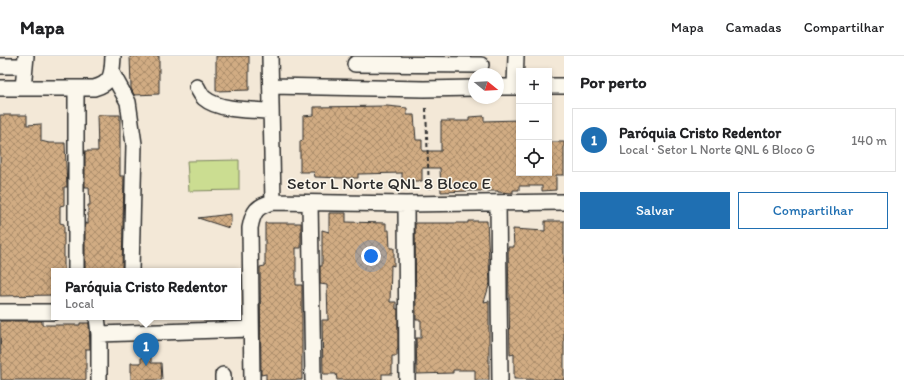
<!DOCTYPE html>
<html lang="pt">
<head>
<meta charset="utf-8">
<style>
	:root { --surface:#fff; --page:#f6f6f6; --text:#202124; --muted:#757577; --line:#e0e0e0; --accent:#1f6fb2 }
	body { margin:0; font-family:Itim,sans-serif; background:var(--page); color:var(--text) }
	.controls { position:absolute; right:12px; top:12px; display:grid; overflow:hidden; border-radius:0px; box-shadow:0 2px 6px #0003 }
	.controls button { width:36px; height:36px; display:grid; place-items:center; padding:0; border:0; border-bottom:1px solid var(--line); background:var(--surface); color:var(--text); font:20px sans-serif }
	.compass { position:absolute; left:468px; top:12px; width:36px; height:36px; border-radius:50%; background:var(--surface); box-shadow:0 2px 6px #0003; rotate:108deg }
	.you { position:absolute; left:371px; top:200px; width:14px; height:14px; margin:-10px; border:3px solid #fff; border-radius:50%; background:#1a73e8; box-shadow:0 0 0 6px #1a73e833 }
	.badge { display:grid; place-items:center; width:26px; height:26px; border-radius:50%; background:var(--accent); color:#fff; font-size:13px; font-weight:700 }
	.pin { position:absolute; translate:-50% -33px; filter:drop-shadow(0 1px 2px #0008) }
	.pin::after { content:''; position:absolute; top:21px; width:14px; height:12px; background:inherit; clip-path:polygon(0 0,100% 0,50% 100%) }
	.popup { position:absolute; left:51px; top:212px; width:190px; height:52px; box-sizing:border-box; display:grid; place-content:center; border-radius:0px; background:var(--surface); filter:drop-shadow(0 1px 3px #0005); font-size:13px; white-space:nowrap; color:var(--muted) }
	.popup b { font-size:15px; color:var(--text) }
	.popup::after { content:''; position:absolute; left:50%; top:100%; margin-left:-8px; border:8px solid transparent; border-top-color:var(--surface) }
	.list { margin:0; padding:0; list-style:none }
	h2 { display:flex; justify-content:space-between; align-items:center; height:52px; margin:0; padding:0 16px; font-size:17px }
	h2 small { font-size:13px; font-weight:400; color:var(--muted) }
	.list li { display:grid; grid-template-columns:26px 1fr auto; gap:12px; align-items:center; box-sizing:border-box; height:64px; margin:0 8px 8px; padding:0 8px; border:1px solid var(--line); border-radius:0px }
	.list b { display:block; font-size:15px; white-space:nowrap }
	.list p { margin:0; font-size:13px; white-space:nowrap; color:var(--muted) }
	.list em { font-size:13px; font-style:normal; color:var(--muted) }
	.actions { display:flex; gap:8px; padding:12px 16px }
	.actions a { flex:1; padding:9px 0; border:1px solid var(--accent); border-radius:0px; text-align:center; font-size:14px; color:var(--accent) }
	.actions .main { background:var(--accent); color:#fff }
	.icon { flex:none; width:22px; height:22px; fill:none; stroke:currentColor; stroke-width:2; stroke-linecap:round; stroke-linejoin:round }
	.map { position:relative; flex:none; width:564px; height:324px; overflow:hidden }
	header { display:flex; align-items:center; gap:24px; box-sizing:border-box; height:56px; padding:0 20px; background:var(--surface); border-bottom:1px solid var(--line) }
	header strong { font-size:19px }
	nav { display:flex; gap:22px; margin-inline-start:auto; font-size:14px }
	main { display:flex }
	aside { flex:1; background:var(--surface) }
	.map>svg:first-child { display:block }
	.pitch { fill:#cbdd91; stroke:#7b845e }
	.building { fill:url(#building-cross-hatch); stroke:#2b2b2b }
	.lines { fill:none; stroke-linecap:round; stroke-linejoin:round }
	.minor-casing { stroke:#2b2b2b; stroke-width:18 }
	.path { stroke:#2b2b2b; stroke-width:2; stroke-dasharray:4 3; stroke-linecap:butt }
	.minor { stroke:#fbf7ec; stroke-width:15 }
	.labels { text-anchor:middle; stroke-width:3; stroke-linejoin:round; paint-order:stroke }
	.street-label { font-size:17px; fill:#2b2b2b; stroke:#fbf7ec }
</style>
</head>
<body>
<header>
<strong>Mapa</strong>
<nav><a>Mapa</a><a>Camadas</a><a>Compartilhar</a></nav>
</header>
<main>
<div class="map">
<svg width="564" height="324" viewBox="0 0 564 324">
	<defs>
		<pattern id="building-cross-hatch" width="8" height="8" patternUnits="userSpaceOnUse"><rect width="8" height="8" fill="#d1ac83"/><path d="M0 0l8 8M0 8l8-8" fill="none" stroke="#aa8c6b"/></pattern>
	</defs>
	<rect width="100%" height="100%" fill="#f3e8d7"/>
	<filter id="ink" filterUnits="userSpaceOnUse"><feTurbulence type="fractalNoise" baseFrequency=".025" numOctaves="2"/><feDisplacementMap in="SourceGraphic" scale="8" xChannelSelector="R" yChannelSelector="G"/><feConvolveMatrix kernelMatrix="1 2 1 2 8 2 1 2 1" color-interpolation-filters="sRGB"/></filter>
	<g filter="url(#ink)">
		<!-- pitch -->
		<path class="pitch" d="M 239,104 L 239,134 L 189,135 L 187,105 Z"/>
		<!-- building -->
		<path class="building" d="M 130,0 L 159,0 L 159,38 L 134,39 L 131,32 Z
			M 216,0 L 249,0 L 249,34 L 216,35 Z
			M 387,50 L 407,52 L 407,59 L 414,59 L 416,84 L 422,84 L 422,95 L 441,95 L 441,65 L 469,65 L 469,61 L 484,60 L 484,65 L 519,64 L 519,117 L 549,117 L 549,86 L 564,86 L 564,119 L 556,119 L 556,134 L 542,135 L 542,130 L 519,130 L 519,134 L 513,134 L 513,137 L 498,136 L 498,135 L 470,135 L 441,136 L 440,112 L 422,112 L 422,125 L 402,125 L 402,117 L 358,118 L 358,122 L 343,122 L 315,121 L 314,116 L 300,116 L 300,85 L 303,84 L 303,60 L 314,59 L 314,51 Z
			M 0,59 L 27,59 L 27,69 L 41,68 L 41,85 L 49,87 L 65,87 L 67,131 L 64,131 L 64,149 L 60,150 L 60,167 L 64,168 L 64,215 L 54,215 L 54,239 L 0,240 Z
			M 97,59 L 120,59 L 120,120 L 124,120 L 122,215 L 85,215 L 85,167 L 88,168 L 88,149 L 90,149 L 89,131 L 85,131 L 85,95 L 98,95 Z
			M 329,157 L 346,157 L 346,166 L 386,167 L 386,174 L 389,174 L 390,192 L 394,192 L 394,210 L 391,209 L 390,246 L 396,246 L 396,253 L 398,253 L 398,294 L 397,294 L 397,300 L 392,300 L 392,318 L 382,318 L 382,324 L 337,324 L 336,318 L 323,318 L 322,264 L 328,264 L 327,229 L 320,228 L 320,210 L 322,210 L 322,174 L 329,176 Z
			M 231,158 L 231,166 L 229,172 L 198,162 Z
			M 468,165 L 487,165 L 490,227 L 484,246 L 489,245 L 489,324 L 475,324 L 475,314 L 453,314 L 453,317 L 417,318 L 416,282 L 421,282 L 421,264 L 416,264 L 415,167 L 468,167 Z
			M 545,165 L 564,165 L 564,324 L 514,323 L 514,298 L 510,299 L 508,191 L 514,191 L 513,173 L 545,175 Z
			M 265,167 L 301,167 L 301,192 L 296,192 L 296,229 L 302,229 L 302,324 L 266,324 L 266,318 L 261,319 L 260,211 L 265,210 Z
			M 0,265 L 42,265 L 42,269 L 80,269 L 80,267 L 89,267 L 90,293 L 86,293 L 86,324 L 1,324 Z
			M 141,301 L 151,301 L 151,307 L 161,307 L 162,324 L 131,324 L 131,307 L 141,307 Z"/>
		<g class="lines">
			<defs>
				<path id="minor" d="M 270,0 L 273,146
					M 355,8 L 481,9
					M 0,10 L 25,10
					M 112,17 L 128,46 L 134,88 L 131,215
					M 271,30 L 424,33 L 474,32
					M 549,30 L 564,30
					M 197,31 C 199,35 201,39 204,42 C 219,55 252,54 271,55
					M 498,31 L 519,31
					M 515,31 L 516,0
					M 0,32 L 94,32 C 113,27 112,17 113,0
					M 23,32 L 26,0
					M 310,147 L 313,324
					M 498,147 L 500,324
					M 406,148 L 407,324
					M 76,215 L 76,32
					M 0,256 L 54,256
					M 97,261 L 99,278 L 99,324
					M 99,278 L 250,273
					M 223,319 L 223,324
					M 252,324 L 250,172 C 253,155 257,150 273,146 L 406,148 L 564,146"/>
			</defs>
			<!-- minor casing -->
			<use href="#minor" class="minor-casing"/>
			<!-- path -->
			<path class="path" d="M 426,52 L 429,134"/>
			<!-- minor -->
			<use href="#minor" class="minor"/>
		</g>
	</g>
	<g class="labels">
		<!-- street labels -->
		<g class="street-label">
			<text x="389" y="133">Setor L Norte QNL 8 Bloco E</text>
		</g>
	</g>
</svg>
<div class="controls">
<button>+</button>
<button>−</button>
<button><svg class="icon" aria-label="locate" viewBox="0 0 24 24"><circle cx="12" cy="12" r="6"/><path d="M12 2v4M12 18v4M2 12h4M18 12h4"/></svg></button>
</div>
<svg class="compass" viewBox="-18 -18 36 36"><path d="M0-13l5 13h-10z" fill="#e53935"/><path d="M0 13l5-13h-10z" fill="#757577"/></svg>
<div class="you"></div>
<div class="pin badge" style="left:146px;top:310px">1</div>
<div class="popup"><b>Paróquia Cristo Redentor</b>Local</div>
</div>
<aside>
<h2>Por perto<small></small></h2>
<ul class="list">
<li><span class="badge">1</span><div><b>Paróquia Cristo Redentor</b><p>Local · Setor L Norte QNL 6 Bloco G</p></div><em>140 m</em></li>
</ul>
<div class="actions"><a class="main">Salvar</a><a>Compartilhar</a></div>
</aside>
</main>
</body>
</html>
